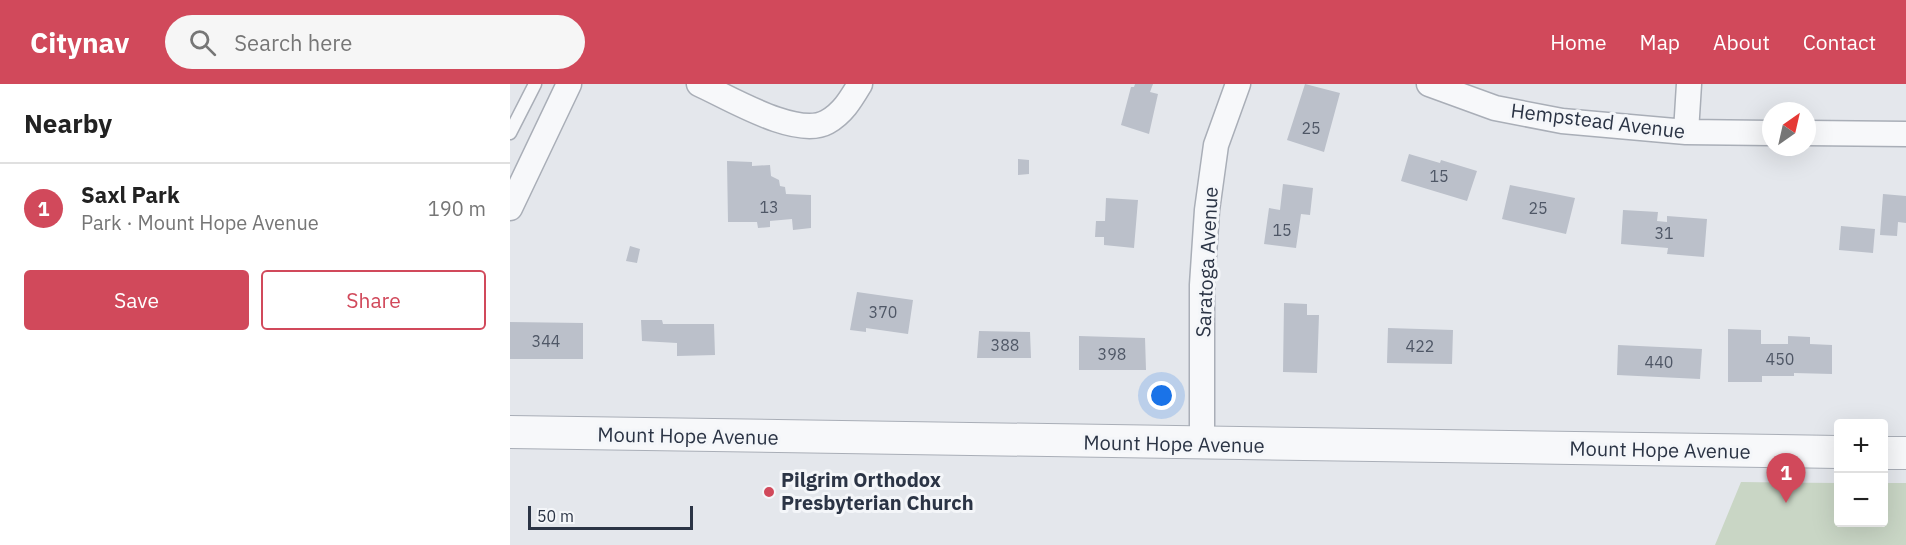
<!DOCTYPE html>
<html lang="en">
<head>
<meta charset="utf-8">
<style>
	:root { --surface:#fff; --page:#f6f6f6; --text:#222; --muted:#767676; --line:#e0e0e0; --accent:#d1495b }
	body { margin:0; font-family:"IBM Plex Sans",sans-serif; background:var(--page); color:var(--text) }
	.controls { position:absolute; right:18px; bottom:18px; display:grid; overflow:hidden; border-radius:6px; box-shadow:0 6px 24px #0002 }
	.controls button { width:54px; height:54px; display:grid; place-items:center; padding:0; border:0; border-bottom:2px solid var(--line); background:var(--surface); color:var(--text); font:30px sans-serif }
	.compass { position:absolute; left:1252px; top:18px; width:54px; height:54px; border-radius:50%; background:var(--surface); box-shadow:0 6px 24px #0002; rotate:34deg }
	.scale { position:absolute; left:18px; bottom:15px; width:165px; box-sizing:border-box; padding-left:6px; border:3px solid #2b3445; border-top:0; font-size:16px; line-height:21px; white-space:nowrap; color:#2b3445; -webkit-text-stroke:4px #f4f6f9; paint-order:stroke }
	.you { position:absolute; left:652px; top:312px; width:21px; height:21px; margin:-15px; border:4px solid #fff; border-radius:50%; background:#1a73e8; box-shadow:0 0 0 9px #1a73e833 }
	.badge { display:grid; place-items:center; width:39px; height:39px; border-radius:50%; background:var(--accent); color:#fff; font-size:20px; font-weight:700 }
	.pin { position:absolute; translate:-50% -50px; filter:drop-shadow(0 2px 3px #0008) }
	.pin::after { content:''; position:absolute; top:32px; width:21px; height:18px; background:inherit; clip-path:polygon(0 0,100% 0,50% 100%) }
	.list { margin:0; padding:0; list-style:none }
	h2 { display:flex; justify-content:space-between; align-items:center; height:78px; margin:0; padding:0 24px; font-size:26px }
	h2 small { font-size:20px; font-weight:400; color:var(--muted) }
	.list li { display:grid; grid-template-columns:39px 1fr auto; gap:18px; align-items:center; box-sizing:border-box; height:90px; padding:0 24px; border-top:2px solid var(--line) }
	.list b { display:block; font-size:22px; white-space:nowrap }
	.list p { margin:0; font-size:20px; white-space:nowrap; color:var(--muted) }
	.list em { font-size:20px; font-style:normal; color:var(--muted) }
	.actions { display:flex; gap:12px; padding:18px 24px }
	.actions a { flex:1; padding:14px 0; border:2px solid var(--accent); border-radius:6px; text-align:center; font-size:21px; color:var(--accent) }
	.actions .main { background:var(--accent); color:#fff }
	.icon { flex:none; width:33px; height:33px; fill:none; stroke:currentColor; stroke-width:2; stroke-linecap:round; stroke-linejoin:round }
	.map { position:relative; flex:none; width:1396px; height:461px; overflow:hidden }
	header { display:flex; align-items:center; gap:36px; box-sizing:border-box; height:84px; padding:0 30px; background:var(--accent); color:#fff }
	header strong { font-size:28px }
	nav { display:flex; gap:33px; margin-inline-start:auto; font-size:21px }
	.search { width:420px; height:54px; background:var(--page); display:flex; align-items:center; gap:15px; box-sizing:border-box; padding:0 21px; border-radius:33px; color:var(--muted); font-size:22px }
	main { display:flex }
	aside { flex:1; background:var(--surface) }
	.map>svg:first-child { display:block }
	.green { fill:#c9d6c5 }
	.building { fill:#bbc0ca }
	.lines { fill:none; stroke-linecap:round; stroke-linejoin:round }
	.service-casing { stroke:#a9aeb7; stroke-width:15 }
	.minor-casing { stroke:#a9aeb7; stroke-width:27 }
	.tertiary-casing { stroke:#a9aeb7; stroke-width:34 }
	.service { stroke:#f7f8fa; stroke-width:12 }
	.minor { stroke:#f7f8fa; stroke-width:24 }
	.tertiary { stroke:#f7f8fa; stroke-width:32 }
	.poi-dot { fill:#d1495b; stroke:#f4f6f9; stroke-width:2 }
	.labels { text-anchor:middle; stroke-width:6; stroke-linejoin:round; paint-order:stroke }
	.number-label { font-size:16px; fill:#4f5766 }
	.street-label { font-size:20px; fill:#2b3445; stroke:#f4f6f9 }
	.poi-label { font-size:20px; font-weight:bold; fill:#2b3445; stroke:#f4f6f9; text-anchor:start }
</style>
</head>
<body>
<header>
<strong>Citynav</strong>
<div class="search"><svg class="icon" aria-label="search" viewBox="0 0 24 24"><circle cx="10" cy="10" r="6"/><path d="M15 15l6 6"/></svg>Search here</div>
<nav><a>Home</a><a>Map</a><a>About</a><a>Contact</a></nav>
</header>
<main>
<aside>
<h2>Nearby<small></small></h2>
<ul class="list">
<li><span class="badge">1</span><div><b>Saxl Park</b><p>Park · Mount Hope Avenue</p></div><em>190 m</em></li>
</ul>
<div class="actions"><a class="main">Save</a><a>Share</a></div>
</aside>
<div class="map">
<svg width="1396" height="461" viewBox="0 0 1396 461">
	<rect width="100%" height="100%" fill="#e4e7ec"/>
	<!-- green -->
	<path class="green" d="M 1231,398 L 1328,399 L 1328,438 L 1374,438 L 1374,399 L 1396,399 L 1396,461 L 1205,461 Z"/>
	<!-- building -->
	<path class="building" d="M 625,0 L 643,0 L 640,8 L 648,10 L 639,50 L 611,41 L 621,3 L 624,3 Z
		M 795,0 L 830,9 L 814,68 L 777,56 Z
		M 899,70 L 930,79 L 931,76 L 967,87 L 957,117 L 891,97 Z
		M 508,75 L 519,76 L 519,90 L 508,91 Z
		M 217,77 L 242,78 L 242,82 L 260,81 L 261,92 L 269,96 L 270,102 L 275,103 L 276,110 L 301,111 L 301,144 L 283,146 L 282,135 L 260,137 L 260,143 L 248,144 L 247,138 L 218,138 Z
		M 773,100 L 803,104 L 800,131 L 791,130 L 786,164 L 754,160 L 759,124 L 770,126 Z
		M 1000,101 L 1065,114 L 1056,150 L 992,135 Z
		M 1373,110 L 1396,112 L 1396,139 L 1388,138 L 1387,152 L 1370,151 Z
		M 596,114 L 628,116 L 624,164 L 594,161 L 594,153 L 585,153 L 586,137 L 595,137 Z
		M 1113,126 L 1148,128 L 1147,137 L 1157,138 L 1157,132 L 1197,135 L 1194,173 L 1157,170 L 1158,164 L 1111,160 Z
		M 1331,142 L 1365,145 L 1363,169 L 1329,166 Z
		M 120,162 L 130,165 L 127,179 L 116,177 Z
		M 347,208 L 403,216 L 398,250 L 356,244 L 356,248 L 340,246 Z
		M 774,219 L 797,220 L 797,231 L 809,231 L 807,289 L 773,288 Z
		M 131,236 L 152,236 L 153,240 L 204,240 L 205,271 L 167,272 L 167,259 L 132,257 Z
		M 0,238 L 73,239 L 73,275 L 0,275 Z
		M 878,244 L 943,246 L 942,280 L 877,279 Z
		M 1218,245 L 1251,246 L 1251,260 L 1278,260 L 1278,252 L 1300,253 L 1300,260 L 1322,261 L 1322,290 L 1284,289 L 1284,292 L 1252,292 L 1252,298 L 1218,298 Z
		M 469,247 L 520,248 L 521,274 L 467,274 Z
		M 569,252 L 635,254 L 636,286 L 569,286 Z
		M 1108,261 L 1192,265 L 1190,295 L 1107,291 Z"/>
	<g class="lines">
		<defs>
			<path id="service" d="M 0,49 L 25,0"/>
			<path id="minor" d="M 189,0 C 218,13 287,55 317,38 C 333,29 341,15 350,0
				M 919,0 L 985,24 L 1052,37 L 1176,48 L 1261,49
				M 1176,48 L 1179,0
				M 1297,49 L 1396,50
				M 0,124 L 59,0
				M 692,361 L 692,201 L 697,126 L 706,61 L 728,0"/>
			<path id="tertiary" d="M 0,348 L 1328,368
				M 1374,369 L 1396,369"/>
		</defs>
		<!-- service casing -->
		<use href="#service" class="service-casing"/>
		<!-- minor casing -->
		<use href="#minor" class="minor-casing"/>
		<!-- tertiary casing -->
		<use href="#tertiary" class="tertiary-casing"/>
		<!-- service -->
		<use href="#service" class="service"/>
		<!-- minor -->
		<use href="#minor" class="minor"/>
		<!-- tertiary -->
		<use href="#tertiary" class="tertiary"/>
	</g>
	<!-- markers -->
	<circle class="poi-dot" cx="259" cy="408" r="6"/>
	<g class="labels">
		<!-- number labels -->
		<g class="number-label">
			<text x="801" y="50">25</text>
			<text x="929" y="98">15</text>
			<text x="259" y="129">13</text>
			<text x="1028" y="130">25</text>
			<text x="772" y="152">15</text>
			<text x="1154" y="155">31</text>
			<text x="373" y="234">370</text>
			<text x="36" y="263">344</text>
			<text x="495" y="267">388</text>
			<text x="910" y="268">422</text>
			<text x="602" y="276">398</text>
			<text x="1270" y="281">450</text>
			<text x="1149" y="284">440</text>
		</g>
		<!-- street labels -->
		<g class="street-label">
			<text transform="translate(1088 37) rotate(7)" y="7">Hempstead Avenue</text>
			<text transform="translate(697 178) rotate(-87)" y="7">Saratoga Avenue</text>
			<text transform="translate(178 352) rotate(1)" y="7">Mount Hope Avenue</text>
			<text transform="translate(664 360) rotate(1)" y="7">Mount Hope Avenue</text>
			<text transform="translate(1150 366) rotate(1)" y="7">Mount Hope Avenue</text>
		</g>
		<!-- poi labels -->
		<g class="poi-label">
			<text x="271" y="403">Pilgrim Orthodox<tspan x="271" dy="23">Presbyterian Church</tspan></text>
		</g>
	</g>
</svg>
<div class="controls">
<button>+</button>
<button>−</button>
</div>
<svg class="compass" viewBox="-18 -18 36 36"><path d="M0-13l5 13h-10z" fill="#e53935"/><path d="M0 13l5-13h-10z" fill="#767676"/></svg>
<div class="scale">50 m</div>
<div class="you"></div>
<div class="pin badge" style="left:1276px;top:419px">1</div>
</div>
</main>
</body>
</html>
